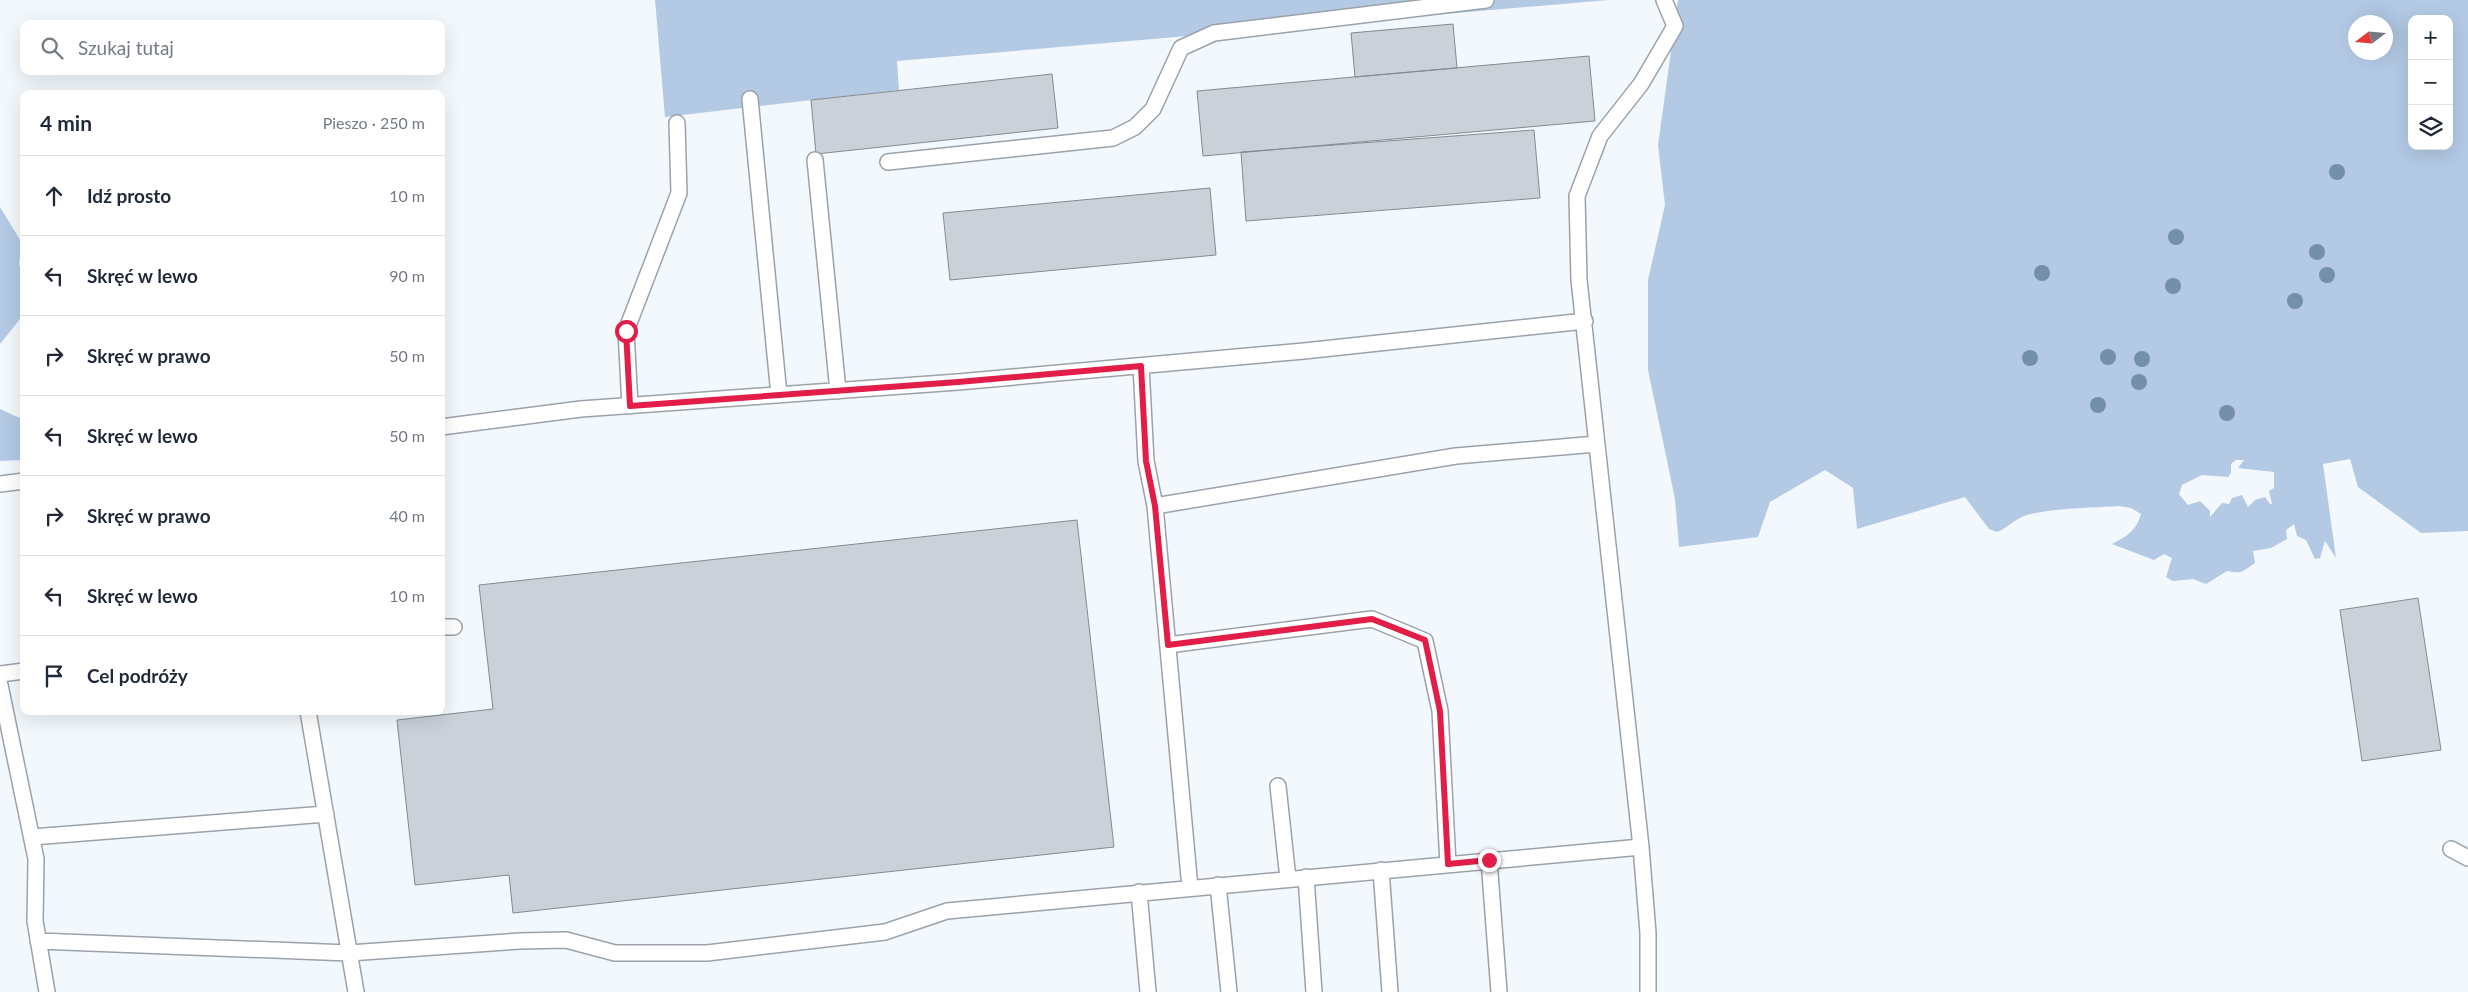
<!DOCTYPE html>
<html lang="pl">
<head>
<meta charset="utf-8">
<style>
	:root { --surface:#fff; --page:#f6f6f7; --text:#1f2937; --muted:#747a83; --line:#e0e1e3 }
	body { margin:0; font-family:Lato,sans-serif; background:var(--page); color:var(--text) }
	.controls { position:absolute; right:15px; top:15px; display:grid; overflow:hidden; border-radius:10px; box-shadow:0 5px 20px #0002 }
	.controls button { width:45px; height:45px; display:grid; place-items:center; padding:0; border:0; border-bottom:1px solid var(--line); background:var(--surface); color:var(--text); font:25px sans-serif }
	.compass { position:absolute; left:2348px; top:15px; width:45px; height:45px; border-radius:50%; background:var(--surface); box-shadow:0 5px 20px #0002; rotate:254deg }
	.stop { position:absolute; width:15px; height:15px; margin:-11px; border:4px solid #e11d48; border-radius:50%; background:#fff }
	.stop.end { background:#e11d48; border-color:#fff; box-shadow:0 1px 5px #0008 }
	.list { margin:0; padding:0; list-style:none }
	h2 { display:flex; justify-content:space-between; align-items:center; height:65px; margin:0; padding:0 20px; font-size:21px }
	h2 small { font-size:16px; font-weight:400; color:var(--muted) }
	.list li { display:grid; grid-template-columns:32px 1fr auto; gap:15px; align-items:center; box-sizing:border-box; height:80px; padding:0 20px; border-top:1px solid var(--line) }
	.list b { display:block; font-size:19px; white-space:nowrap }
	.list em { font-size:16px; font-style:normal; color:var(--muted) }
	.icon { flex:none; width:28px; height:28px; fill:none; stroke:currentColor; stroke-width:2; stroke-linecap:round; stroke-linejoin:round }
	.map { position:relative; flex:none; width:2468px; height:992px; overflow:hidden }
	.search { position:absolute; background:var(--surface); box-shadow:0 5px 20px #0002; left:20px; top:20px; width:425px; height:55px; display:flex; align-items:center; gap:12px; box-sizing:border-box; padding:0 18px; border-radius:10px; color:var(--muted); font-size:19px }
	.panel { position:absolute; background:var(--surface); box-shadow:0 5px 20px #0002; left:20px; top:90px; width:425px; height:625px; border-radius:10px }
	.map>svg:first-child { display:block }
	.green { fill:#b3c9e4; fill-rule:evenodd }
	.building { fill:#cad1d9; stroke:#848a92 }
	.lines { fill:none; stroke-linecap:round; stroke-linejoin:round }
	.lane-casing { stroke:#9ba2aa; stroke-width:18 }
	.lane { stroke:#fff; stroke-width:15 }
	.tree { fill:#748faa }
	.route { stroke:#e11d48; stroke-width:6 }
</style>
</head>
<body>
<div class="map">
<svg width="2468" height="992" viewBox="0 0 2468 992">
	<rect width="100%" height="100%" fill="#f3f8fd"/>
	<!-- green -->
	<path class="green" d="M 655,0 L 1609,0 L 897,61 L 899,90 L 665,117 Z
		M 1678,0 L 2468,0 L 2468,531 L 2421,533 L 2358,487 L 2350,459 L 2323,464 L 2336,558 L 2325,541 L 2320,558 L 2315,559 L 2306,540 L 2297,536 L 2294,524 L 2286,530 L 2287,539 L 2271,548 L 2253,551 L 2255,563 C 2241,572 2244,574 2227,571 L 2206,584 L 2193,579 L 2173,581 L 2166,577 L 2172,558 L 2164,554 L 2154,560 L 2112,544 C 2126,537 2137,530 2141,514 L 2131,508 L 2118,506 C 2094,508 2039,508 2020,518 C 2011,522 2006,529 1997,532 L 1989,529 L 1965,497 L 1857,529 L 1853,488 L 1825,470 L 1770,502 L 1758,537 L 1679,547 L 1675,499 L 1648,370 L 1648,280 L 1665,205 L 1658,145 ZM 2412,19 L 2449,19 L 2449,146 L 2412,146 ZM 2356,22 L 2386,22 L 2386,52 L 2356,52 ZM 2236,460 L 2244,460 L 2238,468 L 2274,472 L 2274,488 L 2269,491 L 2272,504 L 2270,504 L 2265,497 L 2255,500 L 2248,507 L 2242,495 L 2232,498 L 2229,504 L 2222,503 L 2210,517 L 2210,511 L 2200,501 L 2188,505 L 2179,494 L 2182,485 L 2202,475 L 2228,477 L 2231,473 L 2231,464 Z
		M 0,207 L 22,243 L 19,265 L 24,274 L 24,314 L 0,344 Z
		M 0,409 L 24,420 L 24,460 L 0,461 Z"/>
	<!-- building -->
	<path class="building" d="M 1453,24 L 1457,68 L 1355,77 L 1351,33 Z
		M 1589,56 L 1595,121 L 1203,156 L 1197,91 Z
		M 1052,74 L 1058,128 L 816,154 L 811,100 Z
		M 1534,130 L 1540,198 L 1246,221 L 1241,152 Z
		M 1210,188 L 1216,255 L 950,280 L 943,213 Z
		M 1077,520 L 1114,847 L 513,913 L 509,875 L 415,885 L 397,720 L 493,709 L 479,585 Z
		M 2418,598 L 2441,750 L 2362,761 L 2340,610 Z"/>
	<g class="lines">
		<defs>
			<path id="lane" d="M 750,99 L 779,395
				M 815,160 L 838,391
				M 888,162 L 1113,138 L 1135,127 L 1153,109 L 1181,48 L 1214,33 L 1486,0
				M 1141,366 L 1146,461 L 1155,506 L 1190,888
				M 630,406 L 626,331 L 679,193 L 677,123
				M 441,427 L 581,409 L 958,382 L 1304,351 L 1585,321
				M 0,484 L 24,481
				M 1155,506 L 1456,456 L 1596,444
				M 441,627 L 454,627
				M 1168,645 L 1372,619 L 1425,641 L 1440,711 L 1448,864
				M 0,674 L 24,671
				M 0,685 L 36,859 L 35,921 L 47,992
				M 308,711 L 356,992
				M 1278,786 L 1288,879
				M 32,837 L 326,814
				M 2451,849 L 2468,858
				M 1489,860 L 1499,992
				M 1381,870 L 1390,992
				M 1306,877 L 1314,992
				M 1218,885 L 1229,992
				M 1139,892 L 1148,992
				M 38,941 L 349,953 L 520,941 L 566,940 L 615,953 L 707,953 L 885,932 L 947,911 L 1641,847
				M 1648,992 L 1648,933 L 1641,847 L 1579,280 L 1577,196 L 1600,136 L 1641,84 L 1675,26 L 1664,0"/>
		</defs>
		<!-- lane casing -->
		<use href="#lane" class="lane-casing"/>
		<!-- lane -->
		<use href="#lane" class="lane"/>
	</g>
	<!-- trees -->
	<g class="tree">
		<circle cx="2337" cy="172" r="8"/>
		<circle cx="2176" cy="237" r="8"/>
		<circle cx="2317" cy="252" r="8"/>
		<circle cx="2042" cy="273" r="8"/>
		<circle cx="2327" cy="275" r="8"/>
		<circle cx="2173" cy="286" r="8"/>
		<circle cx="2295" cy="301" r="8"/>
		<circle cx="2108" cy="357" r="8"/>
		<circle cx="2030" cy="358" r="8"/>
		<circle cx="2142" cy="359" r="8"/>
		<circle cx="2139" cy="382" r="8"/>
		<circle cx="2098" cy="405" r="8"/>
		<circle cx="2227" cy="413" r="8"/>
	</g>
	<g class="lines">
		<!-- route -->
		<path class="route" d="M 626,331 L 630,406 L 958,382 L 1141,366 L 1146,461 L 1155,506 L 1168,645 L 1372,619 L 1425,640 L 1440,711 L 1448,864 L 1489,860"/>
	</g>
</svg>
<div class="controls">
<button>+</button>
<button>−</button>
<button><svg class="icon" aria-label="layers" viewBox="0 0 24 24"><path d="M12 4l9 5-9 5-9-5zM3 14l9 5 9-5"/></svg></button>
</div>
<svg class="compass" viewBox="-18 -18 36 36"><path d="M0-13l5 13h-10z" fill="#e53935"/><path d="M0 13l5-13h-10z" fill="#747a83"/></svg>
<div class="stop" style="left:626px;top:331px"></div>
<div class="stop end" style="left:1489px;top:860px"></div>
<div class="search"><svg class="icon" aria-label="search" viewBox="0 0 24 24"><circle cx="10" cy="10" r="6"/><path d="M15 15l6 6"/></svg>Szukaj tutaj</div>
<section class="panel">
<h2>4 min<small>Pieszo · 250 m</small></h2>
<ul class="list">
<li><svg class="icon" aria-label="ahead" viewBox="0 0 24 24"><path d="M12 20V5M6 11l6-6 6 6"/></svg><div><b>Idź prosto</b></div><em>10 m</em></li>
<li><svg class="icon" aria-label="left" viewBox="0 0 24 24"><path d="M17 20v-9H6M10 6l-5 5 5 5"/></svg><div><b>Skręć w lewo</b></div><em>90 m</em></li>
<li><svg class="icon" aria-label="right" viewBox="0 0 24 24"><path d="M7 20v-9h11M14 6l5 5-5 5"/></svg><div><b>Skręć w prawo</b></div><em>50 m</em></li>
<li><svg class="icon" aria-label="left" viewBox="0 0 24 24"><path d="M17 20v-9H6M10 6l-5 5 5 5"/></svg><div><b>Skręć w lewo</b></div><em>50 m</em></li>
<li><svg class="icon" aria-label="right" viewBox="0 0 24 24"><path d="M7 20v-9h11M14 6l5 5-5 5"/></svg><div><b>Skręć w prawo</b></div><em>40 m</em></li>
<li><svg class="icon" aria-label="left" viewBox="0 0 24 24"><path d="M17 20v-9H6M10 6l-5 5 5 5"/></svg><div><b>Skręć w lewo</b></div><em>10 m</em></li>
<li><svg class="icon" aria-label="arrive" viewBox="0 0 24 24"><path d="M6 21V4h12l-3 4 3 4H6"/></svg><div><b>Cel podróży</b></div></li>
</ul>
</section>
</div>
</body>
</html>
